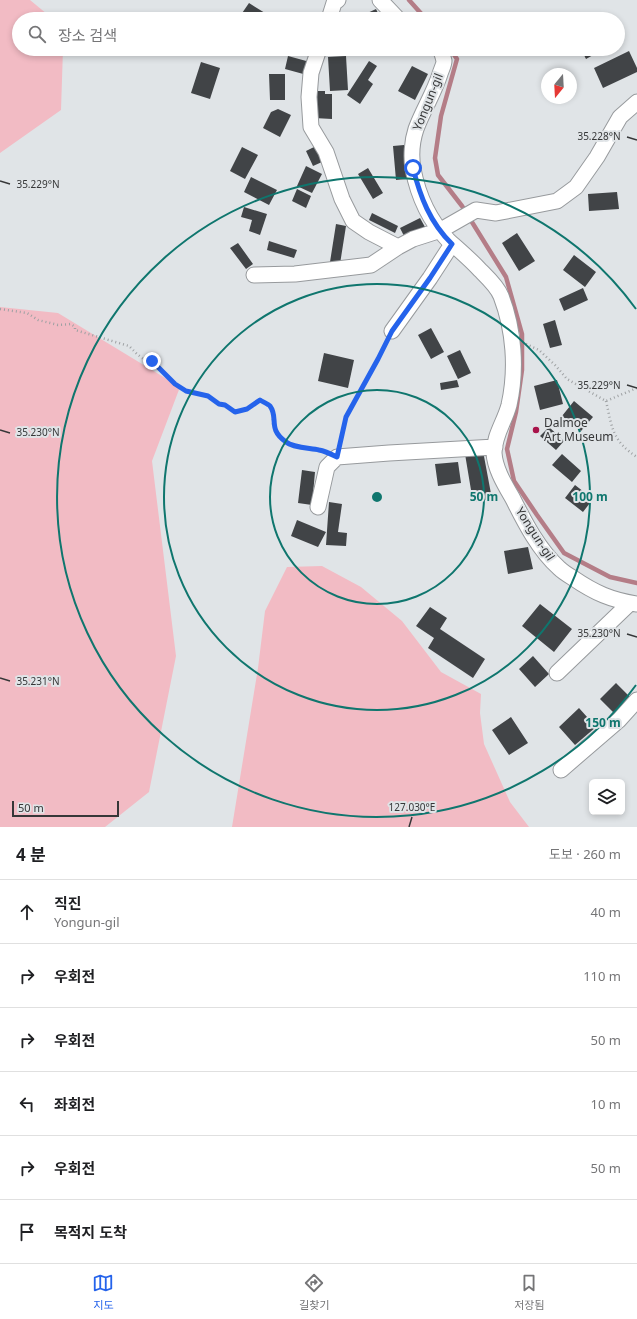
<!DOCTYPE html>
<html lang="ko">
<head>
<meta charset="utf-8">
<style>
	:root { --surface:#fff; --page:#f6f6f6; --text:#202124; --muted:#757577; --line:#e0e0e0; --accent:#2563eb }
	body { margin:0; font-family:"Noto Sans","Noto Sans KR",sans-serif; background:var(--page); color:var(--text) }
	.controls { position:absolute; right:12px; bottom:12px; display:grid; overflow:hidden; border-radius:6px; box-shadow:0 2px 6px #0003 }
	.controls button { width:36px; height:36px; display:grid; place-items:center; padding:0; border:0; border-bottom:1px solid var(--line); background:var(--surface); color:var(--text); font:20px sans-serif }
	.compass { position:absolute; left:541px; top:68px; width:36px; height:36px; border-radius:50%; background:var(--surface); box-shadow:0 2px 6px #0003; rotate:198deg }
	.scale { position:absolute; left:12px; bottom:10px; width:107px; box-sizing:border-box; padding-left:4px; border:2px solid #363738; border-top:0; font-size:11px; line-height:14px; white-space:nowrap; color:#363738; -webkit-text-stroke:3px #e0e4e7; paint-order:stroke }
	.stop { position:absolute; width:12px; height:12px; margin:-9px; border:3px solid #2563eb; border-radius:50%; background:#fff }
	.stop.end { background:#2563eb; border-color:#fff; box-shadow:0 1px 4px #0008 }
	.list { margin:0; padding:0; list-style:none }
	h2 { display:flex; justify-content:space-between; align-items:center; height:52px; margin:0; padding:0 16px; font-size:17px }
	h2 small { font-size:13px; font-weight:400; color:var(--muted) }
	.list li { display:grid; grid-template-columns:26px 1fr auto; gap:12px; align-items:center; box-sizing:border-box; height:64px; padding:0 16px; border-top:1px solid var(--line) }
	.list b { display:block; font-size:15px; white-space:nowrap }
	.list p { margin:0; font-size:13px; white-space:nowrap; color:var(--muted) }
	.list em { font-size:13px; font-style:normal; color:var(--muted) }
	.icon { flex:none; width:22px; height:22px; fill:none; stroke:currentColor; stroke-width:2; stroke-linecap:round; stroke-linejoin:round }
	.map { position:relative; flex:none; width:637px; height:827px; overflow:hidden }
	.search { position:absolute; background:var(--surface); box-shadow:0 2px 6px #0003; left:12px; right:12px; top:12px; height:44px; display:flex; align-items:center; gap:10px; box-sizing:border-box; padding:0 14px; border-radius:22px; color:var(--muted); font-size:15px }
	.sheet { height:436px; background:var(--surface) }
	nav { display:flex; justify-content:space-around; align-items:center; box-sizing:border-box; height:56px; border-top:1px solid var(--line); background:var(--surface); font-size:11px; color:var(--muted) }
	nav a { display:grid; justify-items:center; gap:2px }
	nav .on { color:var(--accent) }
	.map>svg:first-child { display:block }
	.green { fill:#f2bbc4 }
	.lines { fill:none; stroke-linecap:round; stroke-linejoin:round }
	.stream { stroke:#b47d87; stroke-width:4.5 }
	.building { fill:#414447 }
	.minor-casing { stroke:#979a9d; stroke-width:17 }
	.path { stroke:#9ea1a3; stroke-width:2.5; stroke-dasharray:1 3; stroke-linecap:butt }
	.minor { stroke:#fff; stroke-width:15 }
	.route { stroke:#2563eb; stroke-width:5 }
	.ticks { fill:none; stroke:#363738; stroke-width:1.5 }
	.ring { fill:none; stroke:#0f766e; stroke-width:2 }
	.poi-dot { fill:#a8134a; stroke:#e0e4e7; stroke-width:1.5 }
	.labels { text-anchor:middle; stroke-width:4; stroke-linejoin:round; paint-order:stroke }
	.street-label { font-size:12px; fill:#363738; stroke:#e0e4e7 }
	.poi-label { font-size:12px; fill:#363738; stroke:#e0e4e7; text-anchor:start }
	.ticks-label { font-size:10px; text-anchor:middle; fill:#363738; stroke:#e0e4e7; stroke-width:4; stroke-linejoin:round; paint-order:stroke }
	.centre { fill:#0f766e; stroke:#e0e4e7; stroke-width:2 }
	.ring-label { font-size:12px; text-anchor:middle; font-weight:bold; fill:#0f766e; stroke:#e0e4e7; stroke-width:4; stroke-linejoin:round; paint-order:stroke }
</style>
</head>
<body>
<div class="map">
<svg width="637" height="827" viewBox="0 0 637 827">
	<rect width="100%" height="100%" fill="#e0e4e7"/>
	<!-- green -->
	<path class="green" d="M 0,0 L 30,0 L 53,19 L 19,19 L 19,49 L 63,49 L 61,110 L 0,153 Z
		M 0,307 L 58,313 L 180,387 L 152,461 L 176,656 L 149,792 L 105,827 L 0,827 Z
		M 322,566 L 361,587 L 402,621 L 441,672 L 481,694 L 480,713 L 484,744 L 510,802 L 529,827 L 232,827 L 258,668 L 265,611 L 287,567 Z"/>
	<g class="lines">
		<!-- stream -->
		<path class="stream" d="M 409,0 L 426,19
			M 450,49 L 457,59 L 441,116 L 435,158 L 438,175 L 462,206 L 506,277 L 522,334 L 522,370 L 516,412 L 507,449 L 514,481 L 537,515 L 564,553 L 610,577 L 637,583"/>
	</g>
	<!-- building -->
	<path class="building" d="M 249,3 L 265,13 L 262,19 L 238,19 Z
		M 376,9 L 381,19 L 363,19 L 361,16 Z
		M 591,13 L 594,19 L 580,19 Z
		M 581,49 L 604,49 L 586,59 Z
		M 629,51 L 637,68 L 637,72 L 603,88 L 594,68 Z
		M 288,56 L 310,62 L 307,75 L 285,69 Z
		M 346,56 L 348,90 L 330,91 L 328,57 Z
		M 369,61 L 377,66 L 368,80 L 373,84 L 360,104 L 347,95 Z
		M 201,62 L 220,68 L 210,99 L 191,93 Z
		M 412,66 L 428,74 L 415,100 L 398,91 Z
		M 269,74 L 285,74 L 285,100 L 270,100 Z
		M 315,91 L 325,91 L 325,94 L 332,94 L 332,119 L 314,118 Z
		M 278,109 L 291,115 L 280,137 L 263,128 L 271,112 Z
		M 318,145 L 323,156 L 320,158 L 322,162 L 313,166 L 306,151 Z
		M 404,145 L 407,179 L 396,180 L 393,146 Z
		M 242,147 L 258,155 L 245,179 L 230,171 Z
		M 306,166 L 322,174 L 312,193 L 297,186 Z
		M 368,168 L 383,193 L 373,199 L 358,174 Z
		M 251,177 L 277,190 L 269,205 L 244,192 Z
		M 297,189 L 311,196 L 306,208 L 292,201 Z
		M 617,192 L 619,209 L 589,211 L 588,194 Z
		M 244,207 L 267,214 L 260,235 L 249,231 L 252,220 L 241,217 Z
		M 372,213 L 398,226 L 395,233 L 369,220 Z
		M 420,218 L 425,227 L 405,238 L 400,228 Z
		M 336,224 L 346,226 L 340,264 L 330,262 Z
		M 517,233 L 535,261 L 519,271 L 502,243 Z
		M 269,241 L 297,250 L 294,258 L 267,250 Z
		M 238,243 L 253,264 L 246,269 L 230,248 Z
		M 574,255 L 596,272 L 585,287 L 563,270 Z
		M 583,288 L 588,300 L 564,311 L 559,299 Z
		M 555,320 L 562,345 L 550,348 L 543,324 Z
		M 431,328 L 444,352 L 431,359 L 418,335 Z
		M 460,350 L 471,373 L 458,379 L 447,356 Z
		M 324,353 L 354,360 L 348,388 L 318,381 Z
		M 457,380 L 459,387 L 441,390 L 440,383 Z
		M 557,380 L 563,404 L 540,410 L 534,386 Z
		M 574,401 L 593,417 L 581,431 L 562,416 Z
		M 549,427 L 564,441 L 556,450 L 540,436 Z
		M 483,451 L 492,499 L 473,502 L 465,454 Z
		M 562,454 L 581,471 L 572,482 L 552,465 Z
		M 458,462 L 461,483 L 438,486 L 435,464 Z
		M 302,470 L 315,472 L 312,505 L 298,503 Z
		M 575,485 L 593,499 L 583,512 L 565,498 Z
		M 329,502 L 342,504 L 338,532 L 347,533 L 346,546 L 326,545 Z
		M 297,520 L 326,532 L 318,547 L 291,536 Z
		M 528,547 L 533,569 L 508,574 L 504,551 Z
		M 540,604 L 572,629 L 554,652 L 522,626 Z
		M 430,607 L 447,618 L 440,629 L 485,659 L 473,678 L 428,648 L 434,638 L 416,626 Z
		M 533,656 L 549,674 L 535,687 L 519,669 Z
		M 616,683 L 630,697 L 614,713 L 600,699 Z
		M 579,708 L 596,727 L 575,745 L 559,727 Z
		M 511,717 L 528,743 L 509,755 L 492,730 Z"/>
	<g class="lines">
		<defs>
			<path id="minor" d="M 380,0 L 398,19
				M 329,19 L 334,3 L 338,0
				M 319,49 L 311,73 L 309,97 L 311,127 L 326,152 L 342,199 L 353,221 L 369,232 L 398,247 L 413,239 L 441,230 L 476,210 L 496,213 L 557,201 L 576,187 L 597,157 L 620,117 L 637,102
				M 439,49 C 442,52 443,56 444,61 C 444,65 441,70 440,74 C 434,93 423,110 416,129 C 412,141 411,157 413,169 C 418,195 430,221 448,240 C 459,250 470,259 480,270 C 487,277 497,286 501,296 C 514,330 517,369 509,405 C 505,421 494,435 494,453 C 495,469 505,485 513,499 C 525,523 539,550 559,568 C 563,572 568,575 573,578 C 595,593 611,600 637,604
				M 254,275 L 295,274 L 371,265 L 398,247
				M 392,331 L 430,278 L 452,244
				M 318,507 L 327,467 L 337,457 L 389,453 L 495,447
				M 557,673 L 630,603
				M 561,770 L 619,720 L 637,700"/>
		</defs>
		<!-- minor casing -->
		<use href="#minor" class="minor-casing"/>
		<!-- path -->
		<path class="path" d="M 0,309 L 27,313 L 38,320 L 58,325 L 71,324 L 75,327 L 75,330 L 129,346 L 137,354 L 146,361 L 152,361 L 175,384 L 186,391 L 207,396 L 219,404 L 225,405 L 235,411 L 247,409 L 260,400 C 263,402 268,403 270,406 C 275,412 272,418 273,424 C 275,432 279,437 285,442 C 295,450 313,446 324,451
			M 526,344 L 539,350 L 555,365 L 567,379 L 606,401 L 637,388
			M 606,401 C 612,427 612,441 637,457
			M 340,442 L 346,417 L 359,395 L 386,342"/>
		<!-- minor -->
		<use href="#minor" class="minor"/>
	</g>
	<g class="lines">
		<!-- route -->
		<path class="route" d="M 152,361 L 175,384 L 186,391 L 208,396 L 219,404 L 225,405 L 235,412 L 247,409 L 260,400 C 263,402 268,404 270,406 C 279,418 267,429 286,442 C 293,448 310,448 319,450 C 325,451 331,454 337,457 L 346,417 L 378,359 L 392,331 L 430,278 L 452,244 C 430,223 420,196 413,168"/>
	</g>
	<!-- ticks -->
	<path class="ticks" d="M 627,137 L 637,140M 0,181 L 10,184M 627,385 L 637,388M 0,430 L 10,433M 627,634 L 637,637M 0,678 L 10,681M 409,827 L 412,817"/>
	<!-- distance rings -->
	<g class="ring">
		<circle cx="377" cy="497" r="107"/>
		<circle cx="377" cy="497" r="213"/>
		<path d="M636 685A320 320 0 1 1 636 309"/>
	</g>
	<!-- markers -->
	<circle class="poi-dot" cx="536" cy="430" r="4"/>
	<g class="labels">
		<!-- street labels -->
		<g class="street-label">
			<text transform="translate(428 102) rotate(-68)" y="4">Yongun-gil</text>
			<text transform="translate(535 534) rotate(57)" y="4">Yongun-gil</text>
		</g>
		<!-- poi labels -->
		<g class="poi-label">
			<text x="544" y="427">Dalmoe<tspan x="544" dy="14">Art Museum</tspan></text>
		</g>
	</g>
	<g class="ticks-label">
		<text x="599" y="140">35.228°N</text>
		<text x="38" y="188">35.229°N</text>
		<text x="599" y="389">35.229°N</text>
		<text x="38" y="436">35.230°N</text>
		<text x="599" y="637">35.230°N</text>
		<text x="38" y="685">35.231°N</text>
		<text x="412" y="811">127.030°E</text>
	</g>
	<circle cx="377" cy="497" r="6" class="centre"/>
	<g class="ring-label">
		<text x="484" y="501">50 m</text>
		<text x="590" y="501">100 m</text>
		<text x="603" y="727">150 m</text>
	</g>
</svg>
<div class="controls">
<button><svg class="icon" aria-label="layers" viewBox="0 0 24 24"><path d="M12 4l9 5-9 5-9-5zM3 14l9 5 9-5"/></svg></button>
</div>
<svg class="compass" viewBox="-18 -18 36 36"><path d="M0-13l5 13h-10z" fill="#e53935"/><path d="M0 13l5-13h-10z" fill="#757577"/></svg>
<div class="scale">50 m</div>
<div class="stop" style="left:413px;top:168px"></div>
<div class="stop end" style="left:152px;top:361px"></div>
<div class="search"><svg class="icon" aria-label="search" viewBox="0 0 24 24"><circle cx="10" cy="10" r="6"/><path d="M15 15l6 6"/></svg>장소 검색</div>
</div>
<section class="sheet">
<h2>4 분<small>도보 · 260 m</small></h2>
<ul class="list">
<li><svg class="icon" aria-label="ahead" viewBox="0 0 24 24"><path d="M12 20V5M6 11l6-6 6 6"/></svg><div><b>직진</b><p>Yongun-gil</p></div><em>40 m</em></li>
<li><svg class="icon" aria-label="right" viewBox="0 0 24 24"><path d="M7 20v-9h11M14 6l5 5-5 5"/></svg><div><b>우회전</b></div><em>110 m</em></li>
<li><svg class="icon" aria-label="right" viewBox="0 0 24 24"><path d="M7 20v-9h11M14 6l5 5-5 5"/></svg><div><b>우회전</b></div><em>50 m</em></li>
<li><svg class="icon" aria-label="left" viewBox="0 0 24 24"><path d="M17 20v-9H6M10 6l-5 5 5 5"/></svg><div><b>좌회전</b></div><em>10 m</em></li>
<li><svg class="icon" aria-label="right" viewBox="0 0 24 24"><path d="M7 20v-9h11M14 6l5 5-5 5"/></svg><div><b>우회전</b></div><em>50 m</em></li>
<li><svg class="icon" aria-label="arrive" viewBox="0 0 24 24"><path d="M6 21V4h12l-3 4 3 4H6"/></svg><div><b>목적지 도착</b></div></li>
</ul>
</section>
<nav>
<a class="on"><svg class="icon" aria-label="map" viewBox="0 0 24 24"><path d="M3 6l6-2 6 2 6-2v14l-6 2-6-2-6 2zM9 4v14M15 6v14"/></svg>지도</a>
<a><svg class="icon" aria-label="directions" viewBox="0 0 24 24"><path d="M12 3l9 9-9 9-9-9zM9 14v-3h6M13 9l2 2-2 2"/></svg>길찾기</a>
<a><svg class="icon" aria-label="saved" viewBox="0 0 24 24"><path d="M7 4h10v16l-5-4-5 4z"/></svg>저장됨</a>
</nav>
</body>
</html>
